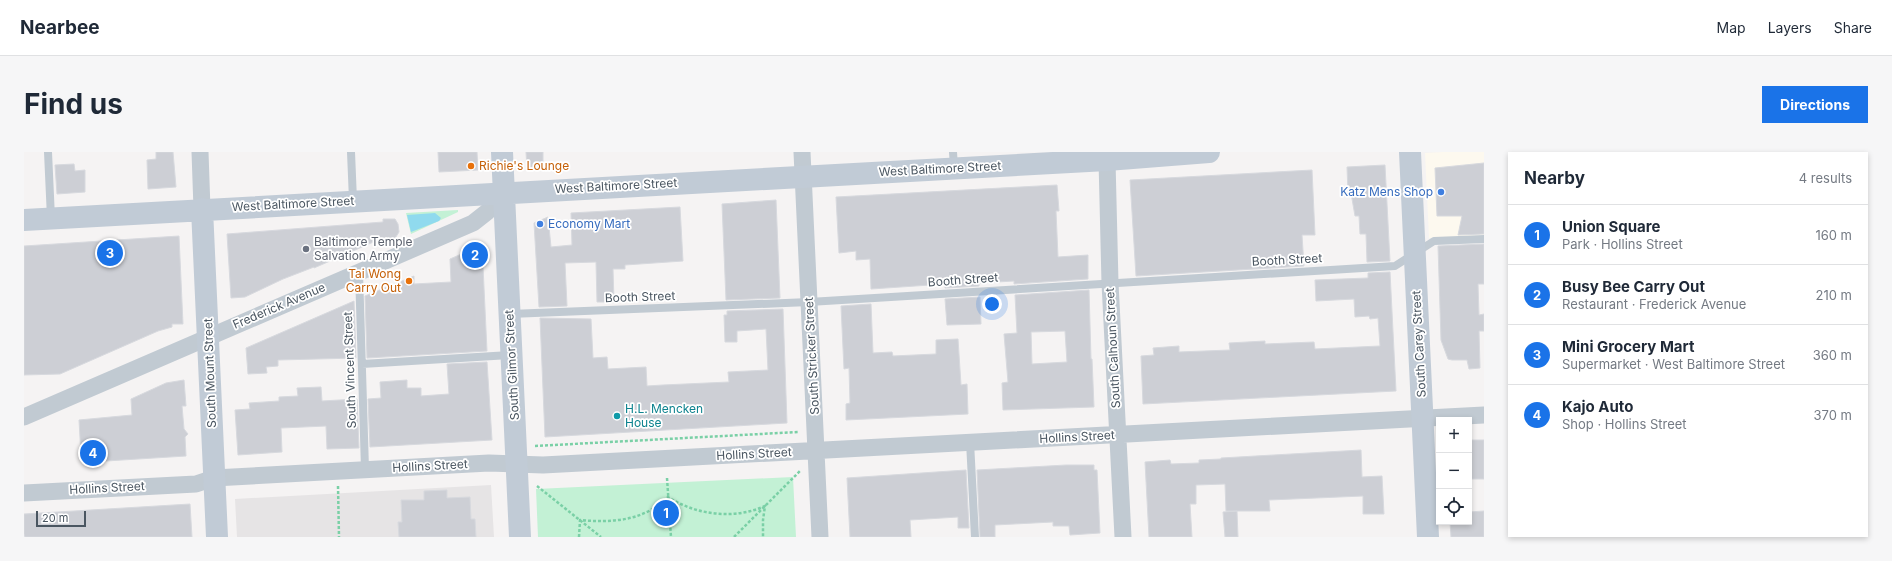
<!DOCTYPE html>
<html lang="en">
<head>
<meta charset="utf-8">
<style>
	:root { --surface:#fff; --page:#f6f6f7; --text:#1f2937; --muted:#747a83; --line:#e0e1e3; --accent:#1a73e8 }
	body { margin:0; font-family:Inter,sans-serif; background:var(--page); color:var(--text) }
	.controls { position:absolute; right:12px; bottom:12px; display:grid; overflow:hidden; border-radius:0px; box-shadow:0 2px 6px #0003 }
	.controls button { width:36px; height:36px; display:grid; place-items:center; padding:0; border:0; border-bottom:1px solid var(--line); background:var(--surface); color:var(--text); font:20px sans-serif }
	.scale { position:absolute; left:12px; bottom:10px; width:50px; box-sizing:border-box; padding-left:4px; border:2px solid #4a5661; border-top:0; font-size:11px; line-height:14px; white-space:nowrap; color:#4a5661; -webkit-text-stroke:3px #fff; paint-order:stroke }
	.you { position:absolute; left:968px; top:152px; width:14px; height:14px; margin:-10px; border:3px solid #fff; border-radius:50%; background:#1a73e8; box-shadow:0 0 0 6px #1a73e833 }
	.badge { display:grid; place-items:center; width:26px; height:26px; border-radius:50%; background:var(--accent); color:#fff; font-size:13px; font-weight:700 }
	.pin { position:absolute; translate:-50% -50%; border:2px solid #fff; box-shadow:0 1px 4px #0006 }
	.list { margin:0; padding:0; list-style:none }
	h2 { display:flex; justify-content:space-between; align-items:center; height:52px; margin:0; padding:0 16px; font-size:17px }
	h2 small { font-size:13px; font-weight:400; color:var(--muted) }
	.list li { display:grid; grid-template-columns:26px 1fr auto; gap:12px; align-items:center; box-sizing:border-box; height:60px; padding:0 16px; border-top:1px solid var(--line) }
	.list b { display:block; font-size:15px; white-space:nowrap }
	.list p { margin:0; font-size:13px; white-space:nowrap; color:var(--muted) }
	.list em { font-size:13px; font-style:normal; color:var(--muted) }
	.icon { flex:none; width:22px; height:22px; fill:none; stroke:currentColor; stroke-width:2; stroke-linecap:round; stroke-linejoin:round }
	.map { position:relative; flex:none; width:1460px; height:385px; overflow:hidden; border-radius:0px }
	header { display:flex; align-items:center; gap:24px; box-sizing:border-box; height:56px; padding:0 20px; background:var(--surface); border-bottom:1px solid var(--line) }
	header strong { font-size:19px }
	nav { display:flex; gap:22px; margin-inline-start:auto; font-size:14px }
	.intro { display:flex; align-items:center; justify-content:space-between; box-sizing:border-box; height:96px; padding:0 24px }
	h1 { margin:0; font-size:28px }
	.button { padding:10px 18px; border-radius:0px; background:var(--accent); color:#fff; font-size:14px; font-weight:700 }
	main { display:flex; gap:24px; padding:0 24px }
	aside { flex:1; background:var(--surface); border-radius:0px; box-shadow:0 2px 6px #0003 }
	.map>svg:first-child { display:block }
	.commercial { fill:#fdf9ef }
	.education { fill:#e6e4e5 }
	.green { fill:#c3f1d5 }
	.water { fill:#90daee }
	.building { fill:#cdcfd5; stroke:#d7d9de; fill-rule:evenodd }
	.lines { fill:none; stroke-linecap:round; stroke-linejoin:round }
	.path { stroke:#7ad0a6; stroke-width:2.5; stroke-dasharray:3 2; stroke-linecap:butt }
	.lane { stroke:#c1cad2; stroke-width:8 }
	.street { stroke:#c1cad2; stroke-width:17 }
	.secondary { stroke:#c1cbd6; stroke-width:22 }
	.food-dot { fill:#e8710a; stroke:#fff; stroke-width:1.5 }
	.shop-dot { fill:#3f7fe0; stroke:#fff; stroke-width:1.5 }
	.worship-dot { fill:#6b7280; stroke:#fff; stroke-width:1.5 }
	.culture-dot { fill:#0f9aa8; stroke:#fff; stroke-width:1.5 }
	.labels { text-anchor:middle; stroke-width:3.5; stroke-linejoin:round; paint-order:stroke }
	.food-label { font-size:12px; fill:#c56008; stroke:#fff; text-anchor:start }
	.street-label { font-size:12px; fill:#4a5661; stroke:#fff }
	.shop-label { font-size:12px; fill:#366cbe; stroke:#fff; text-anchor:end }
	.worship-label { font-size:12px; fill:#5b616d; stroke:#fff; text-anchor:start }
	.culture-label { font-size:12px; fill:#0d838f; stroke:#fff; text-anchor:start }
</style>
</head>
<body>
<header>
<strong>Nearbee</strong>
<nav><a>Map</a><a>Layers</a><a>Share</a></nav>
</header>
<div class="intro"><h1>Find us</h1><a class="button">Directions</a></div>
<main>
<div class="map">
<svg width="1460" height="385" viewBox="0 0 1460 385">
	<rect width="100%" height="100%" fill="#f5f3f3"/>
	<!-- commercial -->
	<path class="commercial" d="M 1419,0 L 1460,0 L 1460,85 L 1405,86 L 1401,1 Z"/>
	<!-- education -->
	<path class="education" d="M 467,333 L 470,385 L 213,385 L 211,347 Z"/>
	<!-- green -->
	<path class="green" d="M 434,58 L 434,60 L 387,82 L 382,61 Z
		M 769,325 L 772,385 L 514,385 L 512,337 Z"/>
	<!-- water -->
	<path class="water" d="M 411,61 L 417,66 L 415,69 L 387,80 L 383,63 Z"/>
	<!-- building -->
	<path class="building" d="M 132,0 L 149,0 L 152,35 L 124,37 L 123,8 L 132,7 Z
		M 414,0 L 453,0 L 454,18 L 415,20 Z
		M 502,0 L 519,0 L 519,16 L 503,17 Z
		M 1460,11 L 1460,82 L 1434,83 L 1438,64 L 1413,64 L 1411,16 Z
		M 50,12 L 51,19 L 61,18 L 61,40 L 33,42 L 31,13 Z
		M 1361,13 L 1366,109 L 1343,110 L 1342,82 L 1336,82 L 1335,64 L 1331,64 L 1327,41 L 1324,41 L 1323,15 Z
		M 1288,18 L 1291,83 L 1278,83 L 1280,114 L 1112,124 L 1106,28 Z
		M 1033,33 L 1035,59 L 1032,59 L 1034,105 L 1064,103 L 1064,127 L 990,132 L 990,129 L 955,131 L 955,134 L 921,136 L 921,132 L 847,137 L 846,107 L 832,108 L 832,99 L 815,101 L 812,45 Z
		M 752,48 L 756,146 L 702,148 L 698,52 Z
		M 656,55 L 659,109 L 601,113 L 601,117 L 589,117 L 590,150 L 573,150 L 572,110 L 541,111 L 543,154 L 515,155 L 510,71 L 524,65 L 527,95 L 548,93 L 547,61 Z
		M 359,67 L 371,67 L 374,72 L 375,80 L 370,88 L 354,88 L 290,116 L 290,115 L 259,127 L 221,145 L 207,146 L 203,82 L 359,70 Z
		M 155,84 L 159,172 L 148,172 L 148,175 L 134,179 L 36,222 L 0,223 L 0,94 Z
		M 1460,92 L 1460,132 L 1454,132 L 1455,163 L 1460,162 L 1460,179 L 1455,179 L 1456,216 L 1445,217 L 1443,208 L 1428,208 L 1424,207 L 1417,188 L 1414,94 Z
		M 458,93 L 463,199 L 343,206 L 341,144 L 390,124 L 390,132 L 427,130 L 426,107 Z
		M 1366,120 L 1372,239 L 1119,252 L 1117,204 L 1130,203 L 1129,196 L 1155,194 L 1155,200 L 1206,198 L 1205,191 L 1241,189 L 1241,192 L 1290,190 L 1291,197 L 1356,194 L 1354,166 L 1346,167 L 1345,164 L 1331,165 L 1330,147 L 1292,149 L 1291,128 L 1344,126 L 1344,121 Z
		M 1065,138 L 1067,207 L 1068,207 L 1070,255 L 979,258 L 978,231 L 984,230 L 980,182 L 993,181 L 991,143 ZM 1041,179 L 1043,210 L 1008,212 L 1007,180 Z
		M 956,145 L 957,172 L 923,173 L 921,147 Z
		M 330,149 L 332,206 L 254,208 L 254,214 L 242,215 L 243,221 L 224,222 L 222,196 Z
		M 847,152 L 849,201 L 868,200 L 869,204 L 912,202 L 912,188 L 934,187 L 937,233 L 943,232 L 944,262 L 822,268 L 822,252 L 826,251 L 825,216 L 820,217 L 817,154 Z
		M 759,157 L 763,271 L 521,285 L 516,166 L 567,167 L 569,206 L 583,205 L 584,217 L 622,215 L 623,234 L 639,233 L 705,230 L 704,220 L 744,218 L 742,177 L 713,179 L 713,190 L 701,190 L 700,163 L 703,163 L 703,159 Z
		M 463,210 L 468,288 L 346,295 L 344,247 L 357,246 L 356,230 L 383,228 L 383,236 L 397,236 L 397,244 L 425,242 L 423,212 Z
		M 160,228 L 162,254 L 158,254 L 160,277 L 164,282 L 161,285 L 162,304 L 82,309 L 82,306 L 60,307 L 60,303 L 57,303 L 55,268 L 108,263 L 107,247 L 142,231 Z
		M 297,235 L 298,249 L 333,247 L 335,296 L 303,297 L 302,274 L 257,276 L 258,300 L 214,303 L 211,258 L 226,257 L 225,251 L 255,249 L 255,245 L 274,244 L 273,236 Z
		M 1445,288 L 1460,288 L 1460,327 L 1445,327 Z
		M 1337,298 L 1338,325 L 1358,324 L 1360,362 L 1339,362 L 1339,344 L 1245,348 L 1246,359 L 1202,359 L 1201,332 L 1172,333 L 1172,352 L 1166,352 L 1168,385 L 1125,385 L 1121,310 L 1146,308 L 1147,312 L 1175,311 L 1175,308 L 1197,307 L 1197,306 Z
		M 1042,313 L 1070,313 L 1070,318 L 1073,318 L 1076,381 L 1046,383 L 1045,374 L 1029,374 L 1029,370 L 971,373 L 971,385 L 956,385 L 953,318 Z
		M 942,318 L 945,376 L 934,376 L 934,365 L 886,368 L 887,385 L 826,385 L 823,326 Z
		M 423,338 L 423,346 L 446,345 L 447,367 L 451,367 L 452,385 L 375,385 L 374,370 L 378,370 L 377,348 L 400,348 L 400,339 Z
		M 166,352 L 168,385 L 1,385 L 0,382 L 0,362 Z
		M 1213,359 L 1214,385 L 1201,385 L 1199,360 Z
		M 1460,359 L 1460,385 L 1427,385 L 1426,370 L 1445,370 L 1445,360 Z"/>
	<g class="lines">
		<!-- path -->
		<path class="path" d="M 511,294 L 774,280
			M 643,326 L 647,385
			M 314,334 L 315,385
			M 513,334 L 577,385
			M 555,385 L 556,368 C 588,371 620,369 644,345 C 672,363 710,368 741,354 L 739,368 L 739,385
			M 710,385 L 776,319"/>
		<!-- lane -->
		<path class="lane" d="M 24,0 L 27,66
			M 327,0 L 329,48
			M 929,0 L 930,15
			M 335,120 L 341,317
			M 486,162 L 785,150 L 1371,114 L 1410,89 L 1460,87
			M 338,212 L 486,203
			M 946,290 L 951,385"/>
		<!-- street -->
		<path class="street" d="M 176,0 L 178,57
			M 778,0 L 796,385
			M 1083,8 L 1086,131 L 1099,385
			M 0,265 L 449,71 L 463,60 L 480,41
			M 0,341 L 172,332 L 190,326 L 465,311 L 519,313 L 1460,263"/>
		<!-- secondary -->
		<path class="secondary" d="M 478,0 L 496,385
			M 1386,0 L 1404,385
			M 178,57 L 193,385
			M 0,68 L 1083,8 L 1185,0"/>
	</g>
	<!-- markers -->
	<g class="food-dot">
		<circle cx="447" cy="14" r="4"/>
		<circle cx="385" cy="129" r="4"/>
	</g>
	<g class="shop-dot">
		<circle cx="1417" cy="40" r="4"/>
		<circle cx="516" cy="72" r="4"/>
	</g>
	<circle class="worship-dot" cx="282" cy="97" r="4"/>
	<circle class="culture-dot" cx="593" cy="264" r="4"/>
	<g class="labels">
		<!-- food labels -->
		<g class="food-label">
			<text x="455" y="18">Richie's Lounge</text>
			<text x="377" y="126" text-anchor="end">Tai Wong<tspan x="377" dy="14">Carry Out</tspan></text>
		</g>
		<!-- street labels -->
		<g class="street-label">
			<text transform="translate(916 17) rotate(-3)" y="4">West Baltimore Street</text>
			<text transform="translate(592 34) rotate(-3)" y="4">West Baltimore Street</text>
			<text transform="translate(269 52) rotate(-3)" y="4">West Baltimore Street</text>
			<text transform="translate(1263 108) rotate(-3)" y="4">Booth Street</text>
			<text transform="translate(939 128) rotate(-4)" y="4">Booth Street</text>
			<text transform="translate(616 145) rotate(-2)" y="4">Booth Street</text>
			<text transform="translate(255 154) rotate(-23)" y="4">Frederick Avenue</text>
			<text transform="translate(1395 192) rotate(-93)" y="4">South Carey Street</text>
			<text transform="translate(1089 196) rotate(-93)" y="4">South Calhoun Street</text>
			<text transform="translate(788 204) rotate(-93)" y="4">South Stricker Street</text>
			<text transform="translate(488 213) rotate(-93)" y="4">South Gilmor Street</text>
			<text transform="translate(326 218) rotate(-92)" y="4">South Vincent Street</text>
			<text transform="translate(186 221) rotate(-92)" y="4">South Mount Street</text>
			<text transform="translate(1053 285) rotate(-3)" y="4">Hollins Street</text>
			<text transform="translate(730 302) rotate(-3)" y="4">Hollins Street</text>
			<text transform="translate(406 314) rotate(-3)" y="4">Hollins Street</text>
			<text transform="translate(83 336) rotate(-3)" y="4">Hollins Street</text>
		</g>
		<!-- shop labels -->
		<g class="shop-label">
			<text x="1409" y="44">Katz Mens Shop</text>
			<text x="524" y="76" text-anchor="start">Economy Mart</text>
		</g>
		<!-- worship labels -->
		<g class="worship-label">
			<text x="290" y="94">Baltimore Temple<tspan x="290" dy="14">Salvation Army</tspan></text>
		</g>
		<!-- culture labels -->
		<g class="culture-label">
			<text x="601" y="261">H.L. Mencken<tspan x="601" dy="14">House</tspan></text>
		</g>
	</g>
</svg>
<div class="controls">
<button>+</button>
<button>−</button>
<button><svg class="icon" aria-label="locate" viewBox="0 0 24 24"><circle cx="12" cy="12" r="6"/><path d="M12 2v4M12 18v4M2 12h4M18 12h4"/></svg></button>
</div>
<div class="scale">20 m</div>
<div class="you"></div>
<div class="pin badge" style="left:642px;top:361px">1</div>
<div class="pin badge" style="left:451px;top:103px">2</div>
<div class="pin badge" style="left:86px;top:101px">3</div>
<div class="pin badge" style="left:69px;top:301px">4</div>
</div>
<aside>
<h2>Nearby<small>4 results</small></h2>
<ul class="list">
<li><span class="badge">1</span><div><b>Union Square</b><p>Park · Hollins Street</p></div><em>160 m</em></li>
<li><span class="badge">2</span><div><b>Busy Bee Carry Out</b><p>Restaurant · Frederick Avenue</p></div><em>210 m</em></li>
<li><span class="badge">3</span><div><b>Mini Grocery Mart</b><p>Supermarket · West Baltimore Street</p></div><em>360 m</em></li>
<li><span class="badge">4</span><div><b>Kajo Auto</b><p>Shop · Hollins Street</p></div><em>370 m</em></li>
</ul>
</aside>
</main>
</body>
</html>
